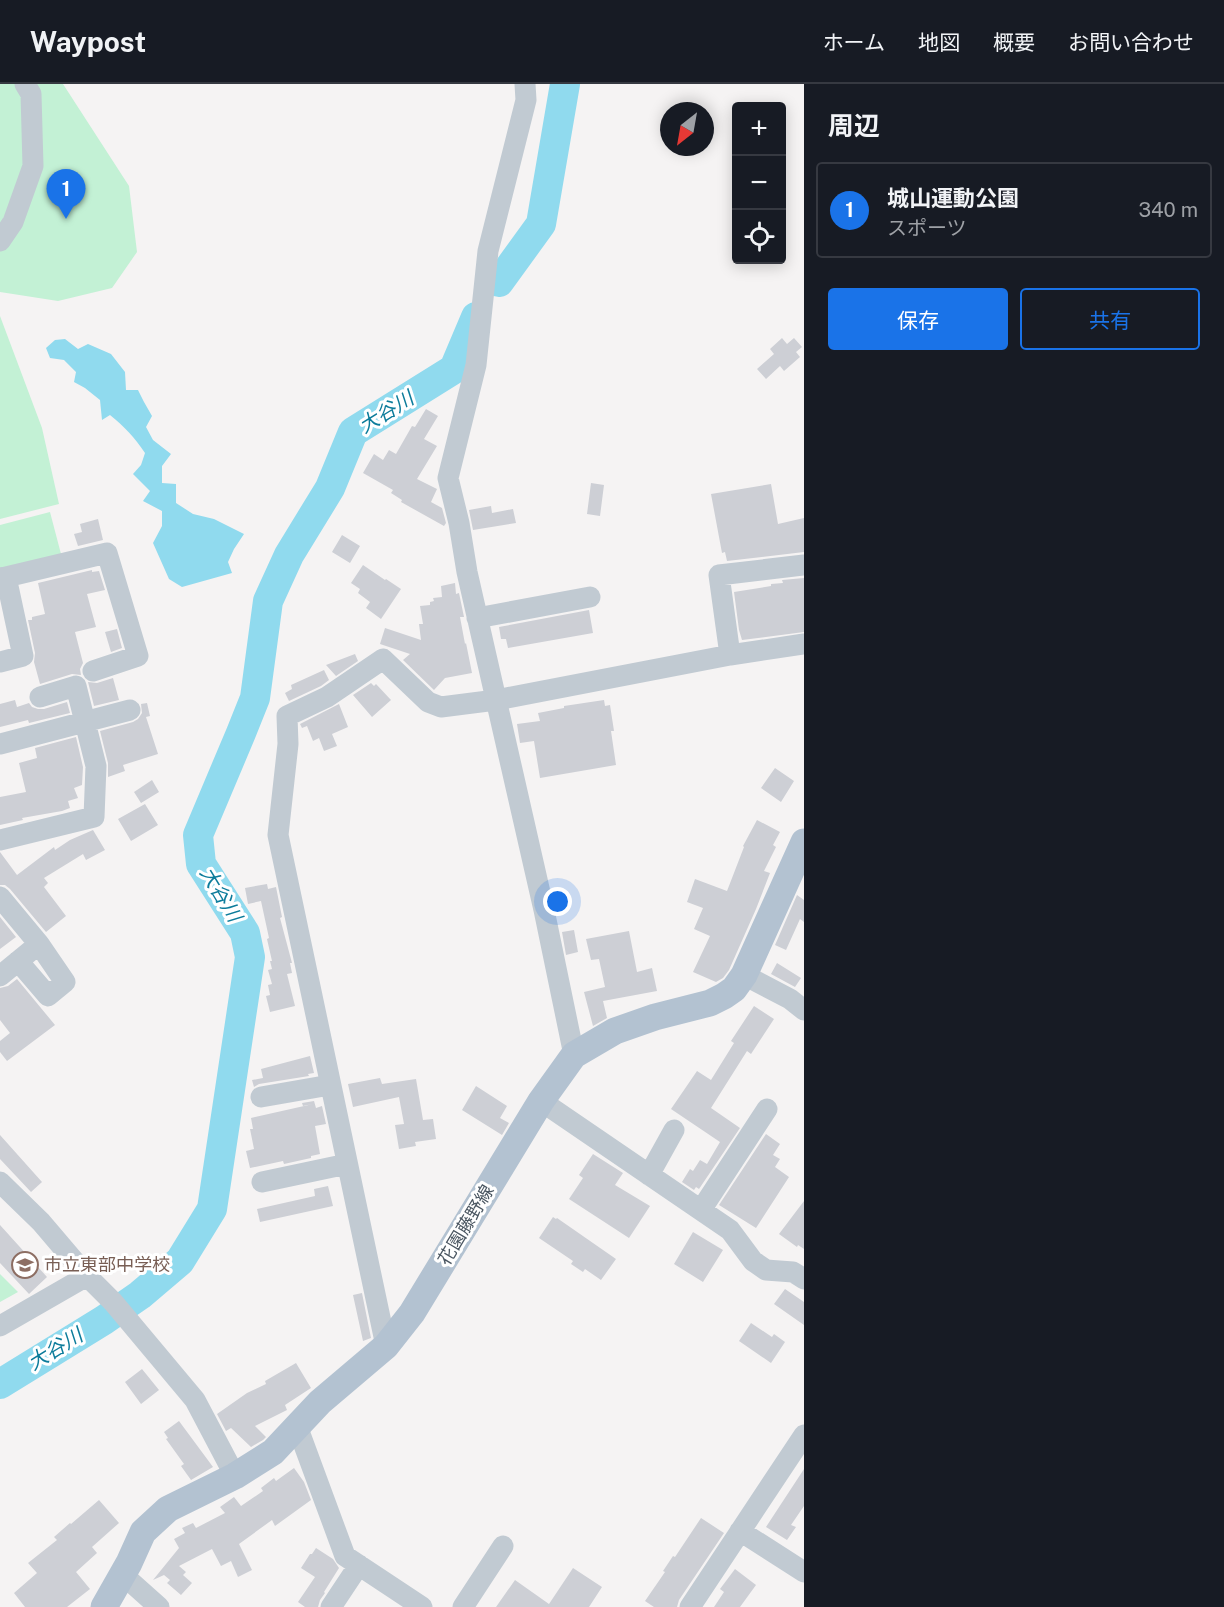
<!DOCTYPE html>
<html lang="ja">
<head>
<meta charset="utf-8">
<style>
	:root { --surface:#171b24; --page:#20242c; --text:#f1f3f6; --muted:#9ea1a6; --line:#363941; --accent:#1a73e8 }
	body { margin:0; font-family:"Public Sans","Noto Sans JP",sans-serif; background:var(--page); color:var(--text) }
	.controls { position:absolute; right:18px; top:18px; display:grid; overflow:hidden; border-radius:6px; box-shadow:0 3px 15px #0003 }
	.controls button { width:54px; height:54px; display:grid; place-items:center; padding:0; border:0; border-bottom:2px solid var(--line); background:var(--surface); color:var(--text); font:30px sans-serif }
	.compass { position:absolute; left:660px; top:18px; width:54px; height:54px; border-radius:50%; background:var(--surface); box-shadow:0 3px 15px #0003; rotate:211deg }
	.you { position:absolute; left:558px; top:818px; width:21px; height:21px; margin:-15px; border:4px solid #fff; border-radius:50%; background:#1a73e8; box-shadow:0 0 0 9px #1a73e833 }
	.badge { display:grid; place-items:center; width:39px; height:39px; border-radius:50%; background:var(--accent); color:#fff; font-size:20px; font-weight:700 }
	.pin { position:absolute; translate:-50% -50px; filter:drop-shadow(0 2px 3px #0008) }
	.pin::after { content:''; position:absolute; top:32px; width:21px; height:18px; background:inherit; clip-path:polygon(0 0,100% 0,50% 100%) }
	.list { margin:0; padding:0; list-style:none }
	h2 { display:flex; justify-content:space-between; align-items:center; height:78px; margin:0; padding:0 24px; font-size:26px }
	h2 small { font-size:20px; font-weight:400; color:var(--muted) }
	.list li { display:grid; grid-template-columns:39px 1fr auto; gap:18px; align-items:center; box-sizing:border-box; height:96px; margin:0 12px 12px; padding:0 12px; border:2px solid var(--line); border-radius:6px }
	.list b { display:block; font-size:22px; white-space:nowrap }
	.list p { margin:0; font-size:20px; white-space:nowrap; color:var(--muted) }
	.list em { font-size:20px; font-style:normal; color:var(--muted) }
	.actions { display:flex; gap:12px; padding:18px 24px }
	.actions a { flex:1; padding:14px 0; border:2px solid var(--accent); border-radius:6px; text-align:center; font-size:21px; color:var(--accent) }
	.actions .main { background:var(--accent); color:#fff }
	.icon { flex:none; width:33px; height:33px; fill:none; stroke:currentColor; stroke-width:2; stroke-linecap:round; stroke-linejoin:round }
	.map { position:relative; flex:none; width:804px; height:1523px; overflow:hidden }
	header { display:flex; align-items:center; gap:36px; box-sizing:border-box; height:84px; padding:0 30px; background:var(--surface); border-bottom:2px solid var(--line) }
	header strong { font-size:28px }
	nav { display:flex; gap:33px; margin-inline-start:auto; font-size:21px }
	main { display:flex }
	aside { flex:1; background:var(--surface) }
	.map>svg:first-child { display:block }
	.green { fill:#c3f1d5 }
	.water { fill:#90daee }
	.lines { fill:none; stroke-linecap:round; stroke-linejoin:round }
	.river { stroke:#90daee; stroke-width:30 }
	.building { fill:#cdcfd5 }
	.minor { stroke:#c1cad2; stroke-width:21 }
	.major { stroke:#b3c2d1; stroke-width:27 }
	.labels { text-anchor:middle; stroke-width:6; stroke-linejoin:round; paint-order:stroke }
	.street-label { font-size:18px; fill:#4a5661; stroke:#fff }
	.education-label { font-size:18px; fill:#785e54; stroke:#fff; text-anchor:start }
	.water-label { font-size:20px; font-style:italic; fill:#0c7c9b; stroke:#fff }
</style>
</head>
<body>
<header>
<strong>Waypost</strong>
<nav><a>ホーム</a><a>地図</a><a>概要</a><a>お問い合わせ</a></nav>
</header>
<main>
<div class="map">
<svg width="804" height="1523" viewBox="0 0 804 1523">
	<rect width="100%" height="100%" fill="#f5f3f3"/>
	<!-- green -->
	<path class="green" d="M 0,0 L 63,0 L 129,102 L 137,168 L 112,204 L 58,217 L 0,208 Z
		M 0,232 L 42,344 L 59,420 L 0,435 Z
		M 50,428 L 61,470 L 0,485 L 0,441 Z
		M 0,1190 L 18,1208 L 0,1218 Z"/>
	<!-- water -->
	<path class="water" d="M 65,255 L 78,265 L 88,260 L 111,270 L 125,288 L 126,306 L 138,306 L 144,318 L 152,332 L 146,343 L 153,356 L 171,370 L 162,382 L 162,399 L 176,400 L 176,419 L 193,430 L 214,435 L 244,450 L 234,465 L 228,478 L 232,489 L 182,503 L 169,495 L 153,459 L 162,442 L 162,427 L 143,417 L 150,407 L 133,390 L 141,381 L 145,369 C 135,354 124,342 110,331 L 102,336 L 100,316 L 85,304 L 74,298 L 76,288 L 64,276 L 50,274 L 46,264 L 55,256 Z"/>
	<g class="lines">
		<!-- river -->
		<path class="river" d="M 499,198 L 541,140 L 565,0
			M 0,1300 L 104,1236 L 140,1211 L 180,1177 L 212,1125 L 250,873 L 245,849 L 201,780 L 198,751 L 241,649 L 255,614 L 268,517 L 289,471 L 330,404 L 353,348 L 454,285 L 476,233"/>
	</g>
	<!-- building -->
	<path class="building" d="M 782,254 L 787,260 L 794,254 L 802,263 L 796,268 L 800,273 L 784,287 L 780,282 L 766,295 L 757,285 L 774,270 L 770,265 Z
		M 426,325 L 438,332 L 424,355 L 437,362 L 417,395 L 437,405 L 431,418 L 442,424 L 446,439 L 444,442 L 401,418 L 402,416 L 391,409 L 393,406 L 363,389 L 374,370 L 383,376 L 389,366 L 396,370 L 412,342 L 415,343 Z
		M 591,399 L 604,401 L 600,432 L 587,430 Z
		M 771,400 L 778,440 L 804,434 L 804,468 L 727,477 L 725,468 L 722,469 L 711,410 Z
		M 491,422 L 492,429 L 513,425 L 516,439 L 473,446 L 469,426 Z
		M 98,435 L 103,456 L 78,462 L 74,450 L 82,448 L 80,440 Z
		M 342,451 L 360,462 L 350,479 L 332,468 Z
		M 363,481 L 385,496 L 386,495 L 401,505 L 381,535 L 366,524 L 370,518 L 358,509 L 360,505 L 351,499 Z
		M 92,486 L 92,488 L 99,487 L 105,506 L 87,510 L 96,543 L 75,548 L 83,579 L 80,585 L 81,591 L 72,590 L 40,600 L 34,578 L 35,569 L 28,536 L 32,536 L 32,533 L 45,530 L 38,499 Z
		M 804,494 L 804,548 L 742,556 L 739,546 L 734,508 L 771,502 L 771,500 L 783,499 L 782,496 Z
		M 455,499 L 456,510 L 459,509 L 464,533 L 460,533 L 465,560 L 466,559 L 472,589 L 445,594 L 434,606 L 403,576 L 410,570 L 380,560 L 385,544 L 421,556 L 419,540 L 423,540 L 420,522 L 430,521 L 430,518 L 434,517 L 433,514 L 442,513 L 441,502 Z
		M 589,526 L 593,549 L 508,564 L 506,555 L 501,555 L 499,543 Z
		M 117,545 L 122,564 L 111,568 L 105,548 Z
		M 355,570 L 358,577 L 336,592 L 326,581 Z
		M 324,586 L 329,596 L 321,602 L 289,617 L 285,609 L 292,605 L 291,601 Z
		M 113,594 L 119,616 L 94,622 L 88,598 L 97,599 Z
		M 371,599 L 374,602 L 376,600 L 391,616 L 372,633 L 353,611 Z
		M 15,616 L 17,623 L 29,619 L 32,623 L 38,625 L 44,625 L 67,618 L 70,629 L 29,639 L 28,636 L 0,643 L 0,620 Z
		M 604,616 L 605,622 L 610,621 L 614,647 L 611,647 L 616,681 L 540,694 L 534,657 L 520,659 L 517,640 L 540,637 L 538,629 L 564,624 L 564,622 Z
		M 147,619 L 150,632 L 146,633 L 158,670 L 123,681 L 125,687 L 108,693 L 108,679 L 100,647 L 133,638 L 138,635 L 142,629 L 141,620 Z
		M 339,620 L 348,643 L 332,650 L 337,662 L 324,667 L 319,654 L 313,657 L 307,642 L 302,644 L 300,640 Z
		M 76,653 L 83,683 L 82,701 L 74,704 L 78,714 L 68,717 L 70,724 L 62,727 L 22,734 L 23,736 L 0,741 L 0,713 L 26,708 L 19,679 L 37,674 L 35,664 Z
		M 775,684 L 794,697 L 781,718 L 761,704 Z
		M 152,696 L 159,708 L 141,719 L 134,708 Z
		M 145,720 L 158,741 L 131,757 L 118,735 Z
		M 757,736 L 780,748 L 773,761 L 776,763 L 764,787 L 770,789 L 756,825 L 729,886 L 723,894 L 716,898 L 693,888 L 710,852 L 694,845 L 703,824 L 687,818 L 695,795 L 727,807 L 744,763 L 743,762 Z
		M 93,746 L 105,766 L 86,776 L 83,770 L 44,794 L 48,799 L 44,803 L 66,832 L 46,848 L 10,805 L 5,801 L 0,801 L 0,768 L 17,791 L 54,763 L 55,766 L 70,756 Z
		M 267,800 L 268,805 L 276,803 L 282,833 L 280,834 L 292,879 L 290,879 L 292,889 L 287,890 L 295,922 L 270,928 L 266,912 L 270,911 L 268,901 L 272,900 L 268,886 L 272,885 L 270,877 L 272,877 L 267,855 L 269,854 L 261,817 L 248,820 L 245,804 Z
		M 797,811 L 804,816 L 804,838 L 800,835 L 786,866 L 775,861 Z
		M 0,833 L 16,853 L 0,865 Z
		M 574,846 L 578,868 L 566,871 L 562,848 Z
		M 629,847 L 637,888 L 652,884 L 657,907 L 603,917 L 607,934 L 593,942 L 584,908 L 605,903 L 599,875 L 591,876 L 586,855 Z
		M 777,879 L 801,894 L 795,903 L 771,890 Z
		M 17,895 L 55,941 L 7,977 L 0,968 L 0,957 L 10,949 L 0,936 L 0,904 L 8,902 Z
		M 754,922 L 774,935 L 751,970 L 747,967 L 711,1024 L 740,1044 L 699,1105 L 696,1103 L 694,1106 L 682,1098 L 690,1085 L 693,1087 L 700,1076 L 707,1080 L 720,1058 L 671,1025 L 697,987 L 711,996 L 734,959 L 731,957 Z
		M 310,972 L 314,989 L 308,990 L 309,992 L 259,1000 L 254,1003 L 252,996 L 263,994 L 261,985 Z
		M 380,994 L 382,1000 L 416,995 L 423,1036 L 433,1035 L 436,1055 L 415,1058 L 416,1062 L 399,1065 L 395,1041 L 404,1040 L 399,1013 L 353,1023 L 348,1000 Z
		M 476,1002 L 507,1022 L 500,1034 L 509,1039 L 502,1051 L 462,1026 Z
		M 314,1017 L 316,1024 L 322,1022 L 326,1040 L 315,1042 L 320,1070 L 311,1072 L 311,1074 L 284,1080 L 283,1077 L 250,1084 L 246,1067 L 254,1065 L 250,1045 L 253,1045 L 251,1034 L 313,1020 L 303,1022 L 302,1019 Z
		M 766,1050 L 780,1060 L 773,1071 L 780,1075 L 775,1083 L 789,1093 L 756,1144 L 719,1121 Z
		M 0,1051 L 42,1098 L 31,1108 L 0,1075 Z
		M 593,1070 L 623,1089 L 615,1101 L 650,1122 L 629,1154 L 569,1115 L 583,1094 L 579,1091 Z
		M 328,1102 L 333,1122 L 260,1138 L 257,1125 L 315,1112 L 314,1105 Z
		M 804,1117 L 804,1165 L 798,1161 L 797,1163 L 779,1150 Z
		M 553,1133 L 556,1135 L 557,1134 L 616,1175 L 601,1196 L 585,1185 L 583,1188 L 571,1180 L 573,1177 L 539,1154 Z
		M 0,1141 L 47,1193 L 29,1210 L 0,1179 Z
		M 693,1148 L 723,1166 L 703,1198 L 674,1180 Z
		M 785,1205 L 804,1218 L 804,1241 L 774,1220 Z
		M 362,1209 L 371,1254 L 363,1257 L 353,1211 Z
		M 751,1239 L 772,1253 L 774,1250 L 785,1258 L 771,1279 L 739,1257 Z
		M 296,1279 L 311,1304 L 285,1321 L 287,1326 L 255,1342 L 266,1353 L 263,1356 L 251,1363 L 231,1344 L 226,1347 L 217,1330 L 247,1309 L 266,1300 L 265,1297 Z
		M 142,1285 L 159,1306 L 141,1320 L 125,1298 Z
		M 179,1337 L 213,1383 L 191,1396 L 181,1382 L 184,1380 L 166,1355 L 168,1354 L 164,1348 Z
		M 294,1384 L 304,1398 L 311,1416 L 275,1442 L 272,1436 L 239,1460 L 252,1486 L 238,1493 L 231,1477 L 221,1482 L 212,1465 L 179,1482 L 186,1488 L 183,1491 L 192,1499 L 181,1511 L 167,1499 L 170,1496 L 164,1491 L 153,1496 L 179,1464 L 174,1455 L 185,1449 L 182,1444 L 193,1439 L 196,1444 L 225,1429 L 220,1423 L 234,1413 L 241,1422 L 263,1407 L 261,1404 L 274,1394 L 276,1397 Z
		M 804,1385 L 804,1422 L 791,1441 L 796,1443 L 787,1456 L 766,1443 Z
		M 99,1416 L 119,1439 L 92,1463 L 97,1469 L 76,1488 L 90,1505 L 67,1523 L 25,1523 L 14,1509 L 37,1489 L 28,1479 L 57,1456 L 54,1453 L 70,1439 L 71,1440 Z
		M 701,1434 L 724,1449 L 679,1516 L 677,1523 L 654,1523 L 645,1517 L 665,1488 L 663,1487 L 673,1472 L 675,1473 Z
		M 316,1464 L 333,1475 L 339,1484 L 324,1508 L 325,1509 L 320,1516 L 318,1523 L 305,1523 L 298,1518 L 315,1493 L 301,1484 L 310,1470 L 312,1470 Z
		M 573,1484 L 602,1503 L 589,1523 L 496,1523 L 515,1496 L 549,1520 Z
		M 735,1485 L 756,1501 L 740,1523 L 714,1523 L 724,1508 L 720,1505 Z"/>
	<g class="lines">
		<!-- minor -->
		<path class="minor" d="M 525,0 L 526,16 L 488,167 L 476,281 L 448,394 L 459,439 L 467,488 L 544,826 L 574,971
			M 0,157 L 13,138 L 33,82 L 31,10 L 25,0
			M 6,493 L 107,469 L 138,572 L 93,587
			M 0,494 L 6,493 L 23,572 L 0,578
			M 477,534 L 590,513
			M 730,571 L 719,491 L 804,481
			M 0,660 L 130,626
			M 0,756 L 94,733 L 96,682 L 76,602 L 40,613
			M 0,813 L 39,860 L 0,892
			M 18,877 L 48,912 L 65,898 L 39,860
			M 744,891 L 790,915 L 804,926
			M 261,1013 L 330,1001
			M 541,1017 L 730,1146 L 753,1177 L 766,1186 L 793,1188 L 804,1195
			M 649,1091 L 674,1046
			M 0,1098 L 41,1138 L 87,1192 L 113,1218 L 195,1316 L 235,1392
			M 262,1098 L 347,1080
			M 701,1126 L 767,1025
			M 0,1242 L 87,1192
			M 386,1262 L 278,751 L 288,660 L 287,632 L 327,613 L 383,575 L 428,618 L 441,623 L 496,616 L 730,571 L 804,560
			M 297,1342 L 345,1472 L 422,1523
			M 740,1447 L 804,1488
			M 122,1490 L 159,1523
			M 331,1523 L 359,1481
			M 463,1523 L 503,1462
			M 690,1523 L 804,1351"/>
		<!-- major -->
		<path class="major" d="M 104,1523 L 129,1479 L 143,1448 L 168,1425 L 235,1392 L 273,1368 L 320,1318 L 386,1262 L 412,1229 L 541,1017 L 574,971 L 615,947 L 655,933 L 710,919 L 724,912 L 734,905 L 744,891 L 804,758"/>
	</g>
	<!-- icons -->
	<defs>
		<symbol id="school-ring" viewBox="-11 -11 22 22"><circle r="9.5" fill="#fff" stroke="#8d6e63" stroke-width="1.5"/><path d="M0-5L7-2L0 1L-7-2ZM-4 1L0 2.5L4 1V4Q0 6-4 4Z" fill="#8d6e63"/></symbol>
	</defs>
	<g fill-rule="evenodd">
		<use href="#school-ring" x="10" y="1166" width="30" height="30"/>
	</g>
	<g class="labels">
		<!-- street labels -->
		<g class="street-label">
			<text transform="translate(466 1141) rotate(-59)" y="6">花園藤野線</text>
		</g>
		<!-- education labels -->
		<g class="education-label">
			<text x="44" y="1187">市立東部中学校</text>
		</g>
		<!-- water labels -->
		<g class="water-label">
			<text transform="translate(386 328) rotate(-32)" y="7">大谷川</text>
			<text transform="translate(221 810) rotate(59)" y="7">大谷川</text>
			<text transform="translate(55 1265) rotate(-32)" y="7">大谷川</text>
		</g>
	</g>
</svg>
<div class="controls">
<button>+</button>
<button>−</button>
<button><svg class="icon" aria-label="locate" viewBox="0 0 24 24"><circle cx="12" cy="12" r="6"/><path d="M12 2v4M12 18v4M2 12h4M18 12h4"/></svg></button>
</div>
<svg class="compass" viewBox="-18 -18 36 36"><path d="M0-13l5 13h-10z" fill="#e53935"/><path d="M0 13l5-13h-10z" fill="#9ea1a6"/></svg>
<div class="you"></div>
<div class="pin badge" style="left:66px;top:135px">1</div>
</div>
<aside>
<h2>周辺<small></small></h2>
<ul class="list">
<li><span class="badge">1</span><div><b>城山運動公園</b><p>スポーツ</p></div><em>340 m</em></li>
</ul>
<div class="actions"><a class="main">保存</a><a>共有</a></div>
</aside>
</main>
</body>
</html>
